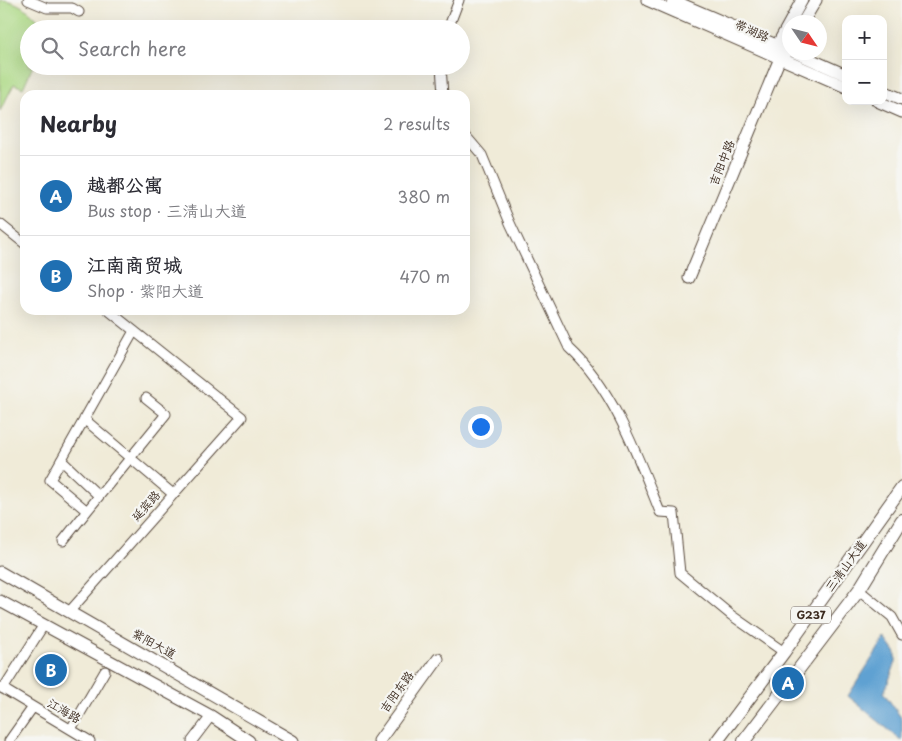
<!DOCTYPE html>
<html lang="en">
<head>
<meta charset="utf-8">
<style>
	:root { --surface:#fff; --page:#f7f7f7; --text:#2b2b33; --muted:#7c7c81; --line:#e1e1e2; --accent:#1f6fb2 }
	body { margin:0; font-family:"Playpen Sans","LXGW WenKai TC",sans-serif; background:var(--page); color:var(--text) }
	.controls { position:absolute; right:15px; top:15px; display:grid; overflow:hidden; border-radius:10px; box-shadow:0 5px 20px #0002 }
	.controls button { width:45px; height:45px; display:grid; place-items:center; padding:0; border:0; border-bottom:1px solid var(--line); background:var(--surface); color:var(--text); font:25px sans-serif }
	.compass { position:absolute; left:782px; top:15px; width:45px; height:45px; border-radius:50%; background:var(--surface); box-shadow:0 5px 20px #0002; rotate:125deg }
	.you { position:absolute; left:480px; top:426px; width:18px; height:18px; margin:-12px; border:4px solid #fff; border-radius:50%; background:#1a73e8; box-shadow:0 0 0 8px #1a73e833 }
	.badge { display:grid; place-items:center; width:32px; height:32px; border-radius:50%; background:var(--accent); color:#fff; font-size:16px; font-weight:700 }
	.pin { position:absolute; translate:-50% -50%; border:2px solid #fff; box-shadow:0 1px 5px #0006 }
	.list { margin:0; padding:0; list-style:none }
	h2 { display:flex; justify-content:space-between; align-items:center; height:65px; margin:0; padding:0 20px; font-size:21px }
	h2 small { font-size:16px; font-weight:400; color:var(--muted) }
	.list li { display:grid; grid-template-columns:32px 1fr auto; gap:15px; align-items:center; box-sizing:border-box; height:80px; padding:0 20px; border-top:1px solid var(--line) }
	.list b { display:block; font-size:19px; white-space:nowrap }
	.list p { margin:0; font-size:16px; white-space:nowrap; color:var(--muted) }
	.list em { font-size:16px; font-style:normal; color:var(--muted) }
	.icon { flex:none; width:28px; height:28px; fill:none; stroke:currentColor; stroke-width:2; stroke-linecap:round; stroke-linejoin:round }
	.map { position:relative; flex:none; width:902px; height:741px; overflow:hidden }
	.search { position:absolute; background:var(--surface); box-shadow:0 5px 20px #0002; left:20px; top:20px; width:450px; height:55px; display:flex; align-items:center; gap:12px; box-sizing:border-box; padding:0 18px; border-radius:28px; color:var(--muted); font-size:19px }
	.panel { position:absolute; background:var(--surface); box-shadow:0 5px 20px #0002; left:20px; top:90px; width:450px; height:225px; border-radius:15px }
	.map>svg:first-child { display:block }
	.green { fill:#add986; stroke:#748252 }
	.water { fill:#5ea1d2; stroke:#4c6678 }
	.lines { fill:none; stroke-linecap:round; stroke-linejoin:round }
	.minor-casing { stroke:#56473a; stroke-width:11 }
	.major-casing { stroke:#56473a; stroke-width:13 }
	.highway-casing { stroke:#56473a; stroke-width:14 }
	.minor { stroke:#fff; stroke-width:9 }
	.major { stroke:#fff; stroke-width:11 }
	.highway { stroke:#fff; stroke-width:12 }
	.labels { text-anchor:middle; stroke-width:4.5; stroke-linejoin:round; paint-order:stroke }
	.shield { fill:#f6f6f2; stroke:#73675e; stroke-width:1 }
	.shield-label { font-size:11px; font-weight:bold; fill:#3b2a1e }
	.street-label { font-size:12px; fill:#3b2a1e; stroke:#f6f6f2 }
</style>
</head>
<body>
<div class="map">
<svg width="902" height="741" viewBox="0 0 902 741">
	<rect width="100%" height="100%" fill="#f6f6f2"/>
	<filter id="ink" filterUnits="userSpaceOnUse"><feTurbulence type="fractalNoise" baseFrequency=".02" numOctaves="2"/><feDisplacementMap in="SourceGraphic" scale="10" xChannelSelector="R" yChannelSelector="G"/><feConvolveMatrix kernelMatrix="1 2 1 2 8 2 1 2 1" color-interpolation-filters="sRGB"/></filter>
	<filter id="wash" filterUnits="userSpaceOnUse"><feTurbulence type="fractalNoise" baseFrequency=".0096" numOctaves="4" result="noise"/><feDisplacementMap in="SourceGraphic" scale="20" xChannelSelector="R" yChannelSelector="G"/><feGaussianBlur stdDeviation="1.12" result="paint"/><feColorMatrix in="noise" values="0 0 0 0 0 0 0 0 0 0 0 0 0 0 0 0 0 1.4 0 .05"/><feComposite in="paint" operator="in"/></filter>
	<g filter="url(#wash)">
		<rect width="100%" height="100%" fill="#f0ebd8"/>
		<!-- green -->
		<path class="green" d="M 0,0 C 19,0 34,14 45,29 L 29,29 L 29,66 L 33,66 L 23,88 L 14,84 L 0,111 Z"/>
		<!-- water -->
		<path class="water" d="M 885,638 L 896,653 L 896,662 L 884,693 L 902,719 L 902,741 L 848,696 Z"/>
	</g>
	<g filter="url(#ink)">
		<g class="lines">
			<defs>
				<path id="minor" d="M 28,0 L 47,8 L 72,8 L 79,12
					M 448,29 L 459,0
					M 441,66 L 443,95
					M 465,135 L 482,155 L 510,223 L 569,348 C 613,388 638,457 660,512 L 674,513 L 680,573 L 731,615 L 784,652
					M 0,224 L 25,244
					M 84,419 L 173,494
					M 61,460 L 99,496
					M 87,511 L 166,414 L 146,398
					M 63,541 L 87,511 L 50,480 L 134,331
					M 859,590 L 892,617 L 902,635
					M 69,612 L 242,417 L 108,310
					M 0,687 L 90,741
					M 3,689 L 43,626
					M 71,729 L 105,671
					M 9,741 L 33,707
					M 192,741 L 211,716"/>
				<path id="major" d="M 647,0 L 846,87
					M 672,0 L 790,51
					M 803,22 L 816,0
					M 774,51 L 802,0
					M 794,52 L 846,75
					M 883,91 L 902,99
					M 877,101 L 902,112
					M 689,278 L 780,58
					M 0,572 L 293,741
					M 0,601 L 211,716 L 249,741
					M 379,741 L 438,659"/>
				<path id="highway" d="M 717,741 L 784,652 L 902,487
					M 744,741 L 859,590 L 902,520"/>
			</defs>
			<!-- minor casing -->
			<use href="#minor" class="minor-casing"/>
			<!-- major casing -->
			<use href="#major" class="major-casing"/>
			<!-- highway casing -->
			<use href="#highway" class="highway-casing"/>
			<!-- minor -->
			<use href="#minor" class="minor"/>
			<!-- major -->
			<use href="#major" class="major"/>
			<!-- highway -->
			<use href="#highway" class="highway"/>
		</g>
	</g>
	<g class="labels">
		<!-- shield labels -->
		<rect class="shield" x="791" y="606.5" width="40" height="17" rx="4"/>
		<g class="shield-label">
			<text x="811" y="619">G237</text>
		</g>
		<!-- street labels -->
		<g class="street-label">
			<text transform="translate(752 31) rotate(24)" y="4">带湖路</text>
			<text transform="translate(722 163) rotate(-68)" y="4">吉阳中路</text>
			<text transform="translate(146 506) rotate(-48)" y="4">延宾路</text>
			<text transform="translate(846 566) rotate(-54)" y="4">三清山大道</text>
			<text transform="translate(154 644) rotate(29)" y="4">紫阳大道</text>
			<text transform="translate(397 692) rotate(-54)" y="4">吉阳东路</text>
			<text transform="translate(64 711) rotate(30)" y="4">江海路</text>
		</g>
	</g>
</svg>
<div class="controls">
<button>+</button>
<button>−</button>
</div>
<svg class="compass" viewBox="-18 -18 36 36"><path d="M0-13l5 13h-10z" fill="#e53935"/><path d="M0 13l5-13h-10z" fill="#7c7c81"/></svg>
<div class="you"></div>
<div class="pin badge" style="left:788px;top:683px">A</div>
<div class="pin badge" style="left:51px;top:670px">B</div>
<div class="search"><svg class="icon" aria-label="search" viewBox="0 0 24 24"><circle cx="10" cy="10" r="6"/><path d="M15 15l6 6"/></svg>Search here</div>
<section class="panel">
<h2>Nearby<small>2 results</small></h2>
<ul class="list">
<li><span class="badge">A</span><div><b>越都公寓</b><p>Bus stop · 三清山大道</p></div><em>380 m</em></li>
<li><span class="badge">B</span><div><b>江南商贸城</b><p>Shop · 紫阳大道</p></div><em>470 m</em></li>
</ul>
</section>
</div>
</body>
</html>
